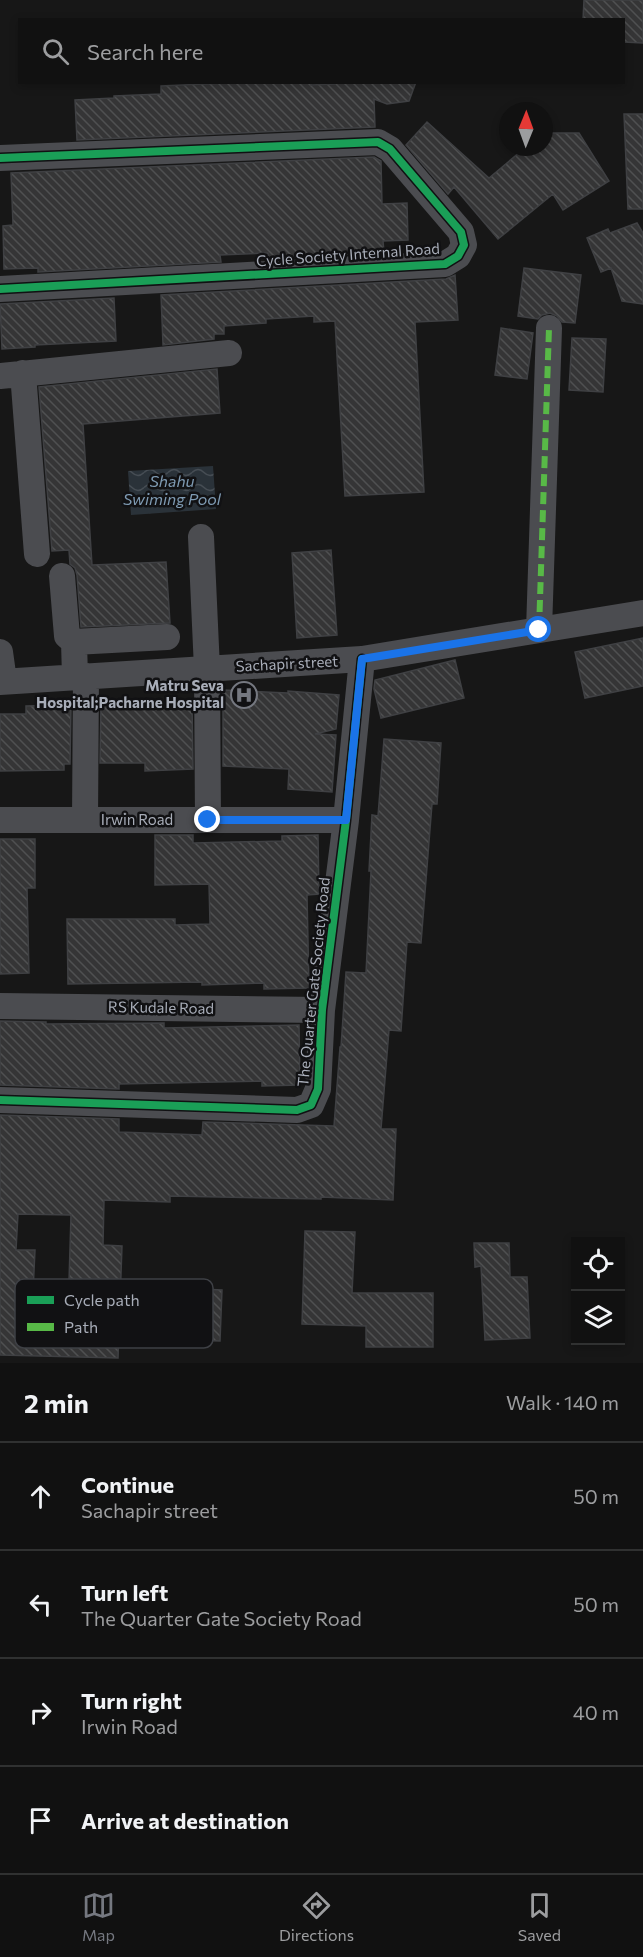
<!DOCTYPE html>
<html lang="en">
<head>
<meta charset="utf-8">
<style>
	:root { --surface:#111; --page:#1e1f1f; --text:#f1f3f6; --muted:#9c9d9f; --line:#303131; --accent:#757880 }
	body { margin:0; font-family:Commissioner,sans-serif; background:var(--page); color:var(--text) }
	.controls { position:absolute; right:18px; bottom:18px; display:grid; overflow:hidden; border-radius:0px; box-shadow:0 3px 9px #0003 }
	.controls button { width:54px; height:54px; display:grid; place-items:center; padding:0; border:0; border-bottom:2px solid var(--line); background:var(--surface); color:var(--text); font:30px sans-serif }
	.compass { position:absolute; left:499px; top:102px; width:54px; height:54px; border-radius:50%; background:var(--surface); box-shadow:0 3px 9px #0003; rotate:1deg }
	.stop { position:absolute; width:18px; height:18px; margin:-14px; border:4px solid #1a73e8; border-radius:50%; background:#fff }
	.stop.end { background:#1a73e8; border-color:#fff; box-shadow:0 2px 6px #0008 }
	.list { margin:0; padding:0; list-style:none }
	h2 { display:flex; justify-content:space-between; align-items:center; height:78px; margin:0; padding:0 24px; font-size:26px }
	h2 small { font-size:20px; font-weight:400; color:var(--muted) }
	.list li { display:grid; grid-template-columns:39px 1fr auto; gap:18px; align-items:center; box-sizing:border-box; height:108px; padding:0 24px; border-top:2px solid var(--line) }
	.list b { display:block; font-size:22px; white-space:nowrap }
	.list p { margin:0; font-size:20px; white-space:nowrap; color:var(--muted) }
	.list em { font-size:20px; font-style:normal; color:var(--muted) }
	.icon { flex:none; width:33px; height:33px; fill:none; stroke:currentColor; stroke-width:2; stroke-linecap:round; stroke-linejoin:round }
	.map { position:relative; flex:none; width:643px; height:1363px; overflow:hidden }
	.search { position:absolute; background:var(--surface); box-shadow:0 3px 9px #0003; left:18px; right:18px; top:18px; height:66px; display:flex; align-items:center; gap:15px; box-sizing:border-box; padding:0 21px; border-radius:0px; color:var(--muted); font-size:22px }
	.sheet { height:510px; background:var(--surface) }
	nav { display:flex; justify-content:space-around; align-items:center; box-sizing:border-box; height:84px; border-top:2px solid var(--line); background:var(--surface); font-size:16px; color:var(--muted) }
	nav a { display:grid; justify-items:center; gap:3px }
	nav .on { color:var(--accent) }
	.map>svg:first-child { display:block }
	.water { fill:url(#water-waves) }
	.building { fill:url(#building-back-hatch); stroke:#3f4043; stroke-width:1.5; fill-rule:evenodd }
	.lines { fill:none; stroke-linecap:round; stroke-linejoin:round }
	.minor { stroke:#4b4c50; stroke-width:26 }
	.quiet { stroke:#58b947; stroke-width:6; stroke-dasharray:12 6; stroke-linecap:butt }
	.cycleway-casing { stroke:#111113; stroke-width:11 }
	.cycleway { stroke:#1a9f57; stroke-width:8 }
	.route { stroke:#1a73e8; stroke-width:8 }
	.labels { text-anchor:middle; stroke-width:5; stroke-linejoin:round; paint-order:stroke }
	.street-label { font-size:15px; fill:#a8adb8; stroke:#111113 }
	.poi-label { font-size:15px; font-weight:bold; fill:#a8adb8; stroke:#111113; text-anchor:end }
	.water-label { font-size:16px; font-style:italic; fill:#7f9bb3; stroke:#111113 }
	.key { fill:#111113; stroke:#3e4045; stroke-width:1.5 }
	.key-label { font-size:16px; fill:#a8adb8 }
</style>
</head>
<body>
<div class="map">
<svg width="643" height="1363" viewBox="0 0 643 1363">
	<defs>
		<pattern id="water-waves" width="16" height="10" patternUnits="userSpaceOnUse" patternTransform="scale(1.5)"><rect width="16" height="10" fill="#2a3239"/><path d="M0 5q4-4 8 0t8 0" fill="none" stroke="#464d54"/></pattern>
		<pattern id="building-back-hatch" width="6" height="6" patternUnits="userSpaceOnUse" patternTransform="scale(1.5)"><rect width="6" height="6" fill="#353536"/><path d="M-1 5l2 2M0 0l6 6M5-1l2 2" fill="none" stroke="#4f5051"/></pattern>
	</defs>
	<rect width="100%" height="100%" fill="#171717"/>
	<!-- water -->
	<path class="water" d="M 213,466 L 216,509 L 131,515 L 128,471 Z"/>
	<!-- building -->
	<path class="building" d="M 584,0 L 643,0 L 643,43 L 624,42 L 624,20 L 583,20 Z
		M 248,82 L 311,82 L 311,85 L 335,84 L 335,82 L 416,82 L 409,101 L 387,104 L 374,99 L 375,127 L 77,140 L 75,100 L 114,98 L 114,96 L 161,94 L 161,86 Z
		M 624,114 L 643,114 L 643,209 L 628,209 Z
		M 427,122 L 489,178 L 526,147 L 544,147 L 544,133 L 579,133 L 609,181 L 563,210 L 553,194 L 498,239 L 454,187 L 448,194 L 406,145 Z
		M 374,157 L 381,161 L 382,204 L 407,203 L 408,240 L 383,241 L 384,252 L 268,259 L 268,253 L 220,255 L 221,262 L 38,272 L 38,268 L 4,269 L 3,226 L 13,225 L 11,173 Z
		M 637,223 L 643,233 L 643,304 L 622,301 L 611,268 L 601,272 L 587,238 L 608,229 L 610,233 Z
		M 524,268 L 581,275 L 575,323 L 562,322 L 557,316 L 550,313 L 542,315 L 538,319 L 518,316 Z
		M 455,275 L 458,320 L 415,322 L 424,492 L 345,496 L 335,321 L 314,322 L 314,316 L 266,319 L 266,323 L 224,326 L 224,334 L 214,334 L 214,339 L 163,345 L 161,295 L 446,279 Z
		M 114,298 L 116,341 L 35,345 L 35,347 L 2,349 L 0,304 Z
		M 501,328 L 533,333 L 527,379 L 495,375 Z
		M 572,338 L 606,339 L 603,392 L 569,390 Z
		M 217,369 L 220,413 L 83,424 L 92,565 L 166,562 L 170,623 L 81,627 L 77,575 L 75,568 L 70,564 L 69,550 L 52,551 L 39,387 Z
		M 331,550 L 337,635 L 297,638 L 292,553 Z
		M 643,638 L 643,686 L 585,698 L 575,652 Z
		M 455,660 L 464,698 L 381,718 L 374,689 L 375,680 Z
		M 223,690 L 288,693 L 288,691 L 339,695 L 336,729 L 315,734 L 336,735 L 332,792 L 288,789 L 289,769 L 223,766 Z
		M 192,702 L 193,769 L 145,771 L 145,763 L 100,763 L 101,705 Z
		M 71,705 L 70,764 L 64,764 L 64,770 L 0,771 L 0,714 L 26,714 L 26,706 Z
		M 384,739 L 441,743 L 437,804 L 432,804 L 421,943 L 407,942 L 401,1031 L 389,1030 L 381,1129 L 396,1129 L 393,1200 L 321,1197 L 321,1199 L 170,1196 L 170,1202 L 104,1200 L 103,1245 L 122,1246 L 118,1358 L 0,1355 L 0,1115 L 119,1119 L 119,1132 L 202,1135 L 203,1122 L 334,1126 L 340,1047 L 341,1047 L 346,972 L 366,973 L 371,871 L 369,871 L 372,815 L 378,816 ZM 18,1214 L 71,1215 L 68,1314 L 32,1313 L 35,1250 L 16,1250 Z
		M 155,835 L 193,835 L 193,843 L 282,841 L 282,836 L 318,835 L 319,894 L 307,895 L 309,988 L 264,989 L 264,983 L 202,985 L 202,982 L 68,984 L 67,919 L 175,919 L 175,925 L 210,924 L 209,884 L 155,885 Z
		M 0,839 L 35,839 L 35,888 L 27,888 L 29,973 L 0,974 Z
		M 0,1021 L 46,1022 L 46,1024 L 164,1023 L 164,1028 L 299,1025 L 300,1085 L 262,1086 L 262,1081 L 119,1084 L 119,1089 L 0,1085 Z
		M 305,1231 L 355,1232 L 352,1293 L 433,1293 L 433,1347 L 366,1347 L 366,1326 L 302,1324 Z
		M 474,1243 L 509,1243 L 510,1277 L 527,1277 L 530,1338 L 485,1340 L 481,1266 L 475,1267 Z
		M 155,1287 L 222,1290 L 220,1341 L 153,1339 Z"/>
	<g class="lines">
		<!-- minor -->
		<path class="minor" d="M 0,158 L 378,142 L 390,149 L 461,232 L 464,245 L 458,256 L 445,264 L 0,289
			M 23,373 L 37,554
			M 0,376 L 229,353
			M 201,537 L 207,669 L 208,820
			M 62,576 L 67,636 L 74,642 L 75,677
			M 539,630 L 549,328
			M 74,642 L 167,637
			M 0,652 L 4,681
			M 0,682 L 362,659 L 643,613
			M 0,820 L 346,820
			M 85,820 L 86,676
			M 0,1006 L 322,1010
			M 0,1100 L 297,1110 L 311,1105 L 318,1089 L 322,1010 L 346,820 L 362,659"/>
		<!-- quiet -->
		<path class="quiet" d="M 539,630 L 549,328"/>
		<defs>
			<path id="cycleway" d="M 0,158 L 378,142 L 390,149 L 461,232 L 464,245 L 458,256 L 445,264 L 0,289
				M 0,1100 L 297,1110 L 311,1105 L 318,1089 L 322,1010 L 346,820 L 362,659"/>
		</defs>
		<!-- cycleway casing -->
		<use href="#cycleway" class="cycleway-casing"/>
		<!-- cycleway -->
		<use href="#cycleway" class="cycleway"/>
	</g>
	<g class="lines">
		<!-- route -->
		<path class="route" d="M 208,820 L 346,820 L 362,659 L 539,630"/>
	</g>
	<!-- icons -->
	<defs>
		<symbol id="hospital-ring" viewBox="-11 -11 22 22"><circle r="9.5" fill="#111113" stroke="#757880" stroke-width="1.5"/><path d="M-5-5h3v3.5h4V-5h3V5h-3V1.5h-4V5h-3Z" fill="#757880"/></symbol>
	</defs>
	<g fill-rule="evenodd">
		<use href="#hospital-ring" x="229" y="680" width="30" height="30"/>
	</g>
	<g class="labels">
		<!-- street labels -->
		<g class="street-label">
			<text transform="translate(348 255) rotate(-4)" y="5">Cycle Society Internal Road</text>
			<text transform="translate(287 664) rotate(-3)" y="5">Sachapir street</text>
			<text x="137" y="825">Irwin Road</text>
			<text transform="translate(314 982) rotate(-84)" y="5">The Quarter Gate Society Road</text>
			<text transform="translate(161 1008) rotate(1)" y="5">RS Kudale Road</text>
		</g>
		<!-- poi labels -->
		<g class="poi-label">
			<text x="224" y="691">Matru Seva<tspan x="224" dy="17">Hospital;Pacharne Hospital</tspan></text>
		</g>
		<!-- water labels -->
		<g class="water-label">
			<text x="172" y="487">Shahu<tspan x="172" dy="18">Swiming Pool</tspan></text>
		</g>
	</g>
	<!-- legend -->
	<rect x="15" y="1279" width="198" height="69" rx="9" class="key"/>
	<rect x="27" y="1296" width="27" height="8" fill="#1a9f57"/>
	<rect x="27" y="1323" width="27" height="8" fill="#58b947"/>
	<g class="key-label">
		<text x="64" y="1306">Cycle path</text>
		<text x="64" y="1333">Path</text>
	</g>
</svg>
<div class="controls">
<button><svg class="icon" aria-label="locate" viewBox="0 0 24 24"><circle cx="12" cy="12" r="6"/><path d="M12 2v4M12 18v4M2 12h4M18 12h4"/></svg></button>
<button><svg class="icon" aria-label="layers" viewBox="0 0 24 24"><path d="M12 4l9 5-9 5-9-5zM3 14l9 5 9-5"/></svg></button>
</div>
<svg class="compass" viewBox="-18 -18 36 36"><path d="M0-13l5 13h-10z" fill="#e53935"/><path d="M0 13l5-13h-10z" fill="#9c9d9f"/></svg>
<div class="stop" style="left:539px;top:630px"></div>
<div class="stop end" style="left:208px;top:820px"></div>
<div class="search"><svg class="icon" aria-label="search" viewBox="0 0 24 24"><circle cx="10" cy="10" r="6"/><path d="M15 15l6 6"/></svg>Search here</div>
</div>
<section class="sheet">
<h2>2 min<small>Walk · 140 m</small></h2>
<ul class="list">
<li><svg class="icon" aria-label="ahead" viewBox="0 0 24 24"><path d="M12 20V5M6 11l6-6 6 6"/></svg><div><b>Continue</b><p>Sachapir street</p></div><em>50 m</em></li>
<li><svg class="icon" aria-label="left" viewBox="0 0 24 24"><path d="M17 20v-9H6M10 6l-5 5 5 5"/></svg><div><b>Turn left</b><p>The Quarter Gate Society Road</p></div><em>50 m</em></li>
<li><svg class="icon" aria-label="right" viewBox="0 0 24 24"><path d="M7 20v-9h11M14 6l5 5-5 5"/></svg><div><b>Turn right</b><p>Irwin Road</p></div><em>40 m</em></li>
<li><svg class="icon" aria-label="arrive" viewBox="0 0 24 24"><path d="M6 21V4h12l-3 4 3 4H6"/></svg><div><b>Arrive at destination</b></div></li>
</ul>
</section>
<nav>
<a class="on"><svg class="icon" aria-label="map" viewBox="0 0 24 24"><path d="M3 6l6-2 6 2 6-2v14l-6 2-6-2-6 2zM9 4v14M15 6v14"/></svg>Map</a>
<a><svg class="icon" aria-label="directions" viewBox="0 0 24 24"><path d="M12 3l9 9-9 9-9-9zM9 14v-3h6M13 9l2 2-2 2"/></svg>Directions</a>
<a><svg class="icon" aria-label="saved" viewBox="0 0 24 24"><path d="M7 4h10v16l-5-4-5 4z"/></svg>Saved</a>
</nav>
</body>
</html>
